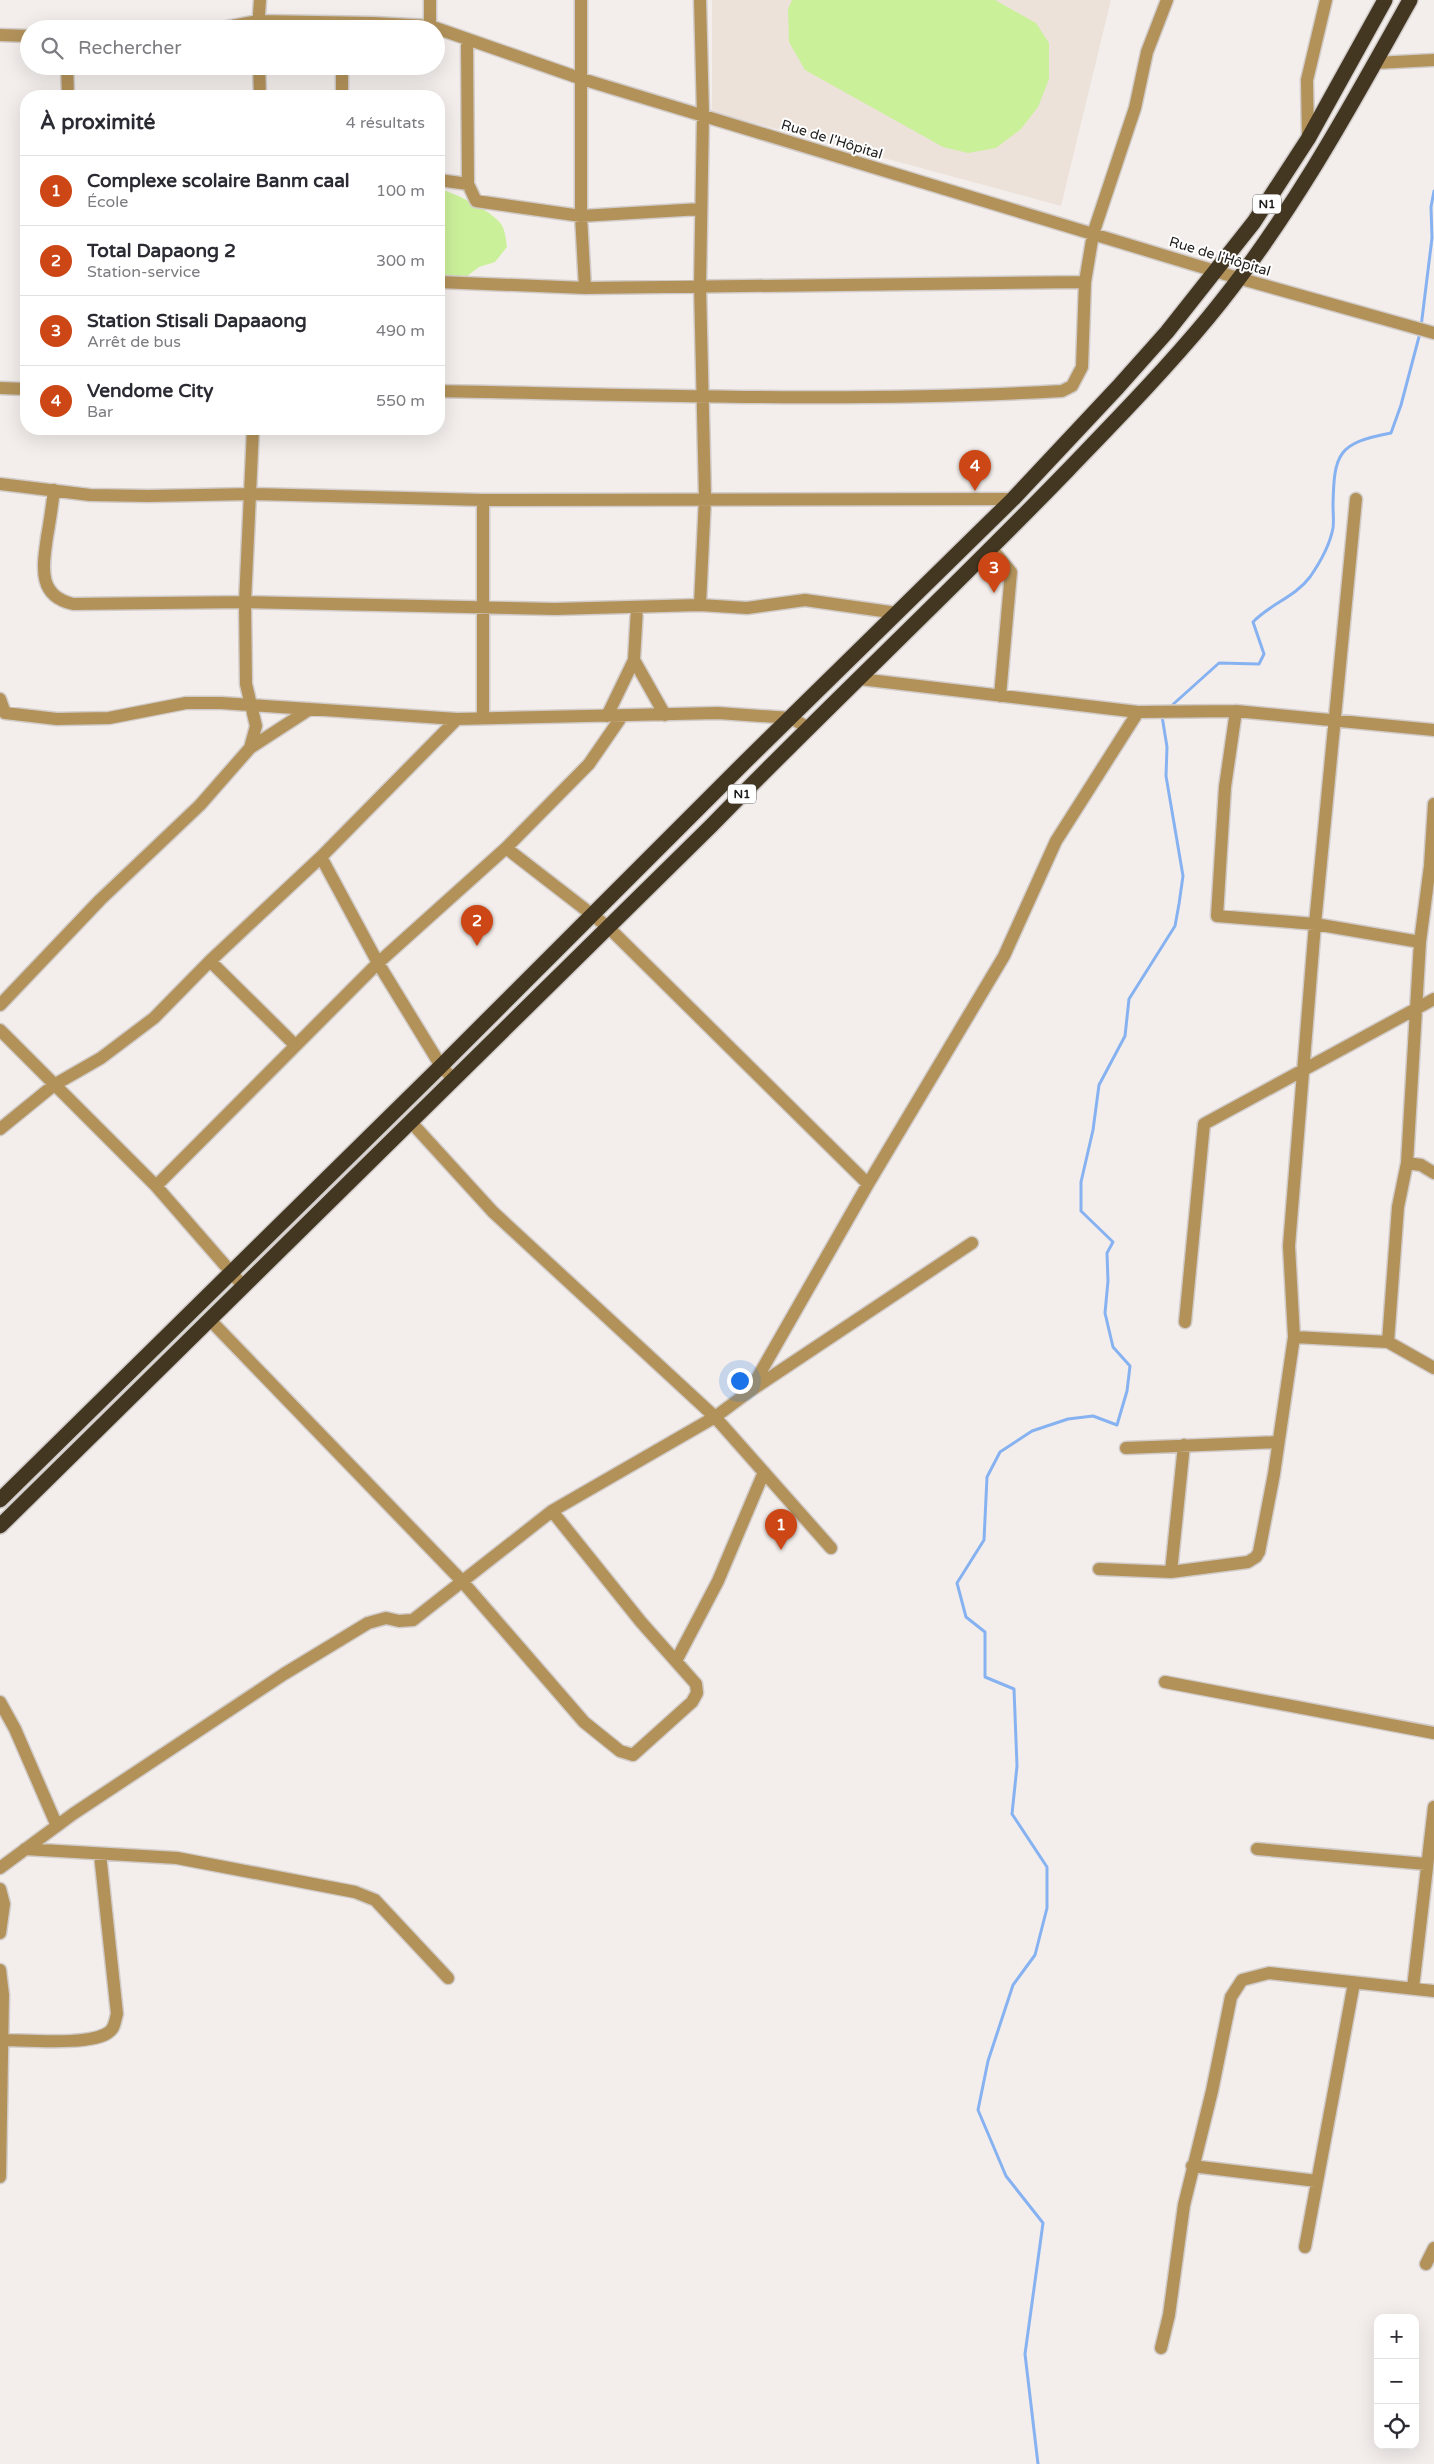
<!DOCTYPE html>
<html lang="fr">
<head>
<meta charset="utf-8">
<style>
	:root { --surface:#fff; --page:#f7f7f7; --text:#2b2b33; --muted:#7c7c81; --line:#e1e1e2; --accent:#cd4615 }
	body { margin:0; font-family:"Varela Round",sans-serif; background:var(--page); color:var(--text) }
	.controls { position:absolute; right:15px; bottom:15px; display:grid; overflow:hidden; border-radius:10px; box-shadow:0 5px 20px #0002 }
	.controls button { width:45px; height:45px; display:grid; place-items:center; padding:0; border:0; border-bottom:1px solid var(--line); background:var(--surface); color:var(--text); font:25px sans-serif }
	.you { position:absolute; left:739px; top:1380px; width:18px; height:18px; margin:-12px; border:4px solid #fff; border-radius:50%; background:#1a73e8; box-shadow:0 0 0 8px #1a73e833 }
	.badge { display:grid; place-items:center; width:32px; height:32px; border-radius:50%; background:var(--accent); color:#fff; font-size:16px; font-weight:700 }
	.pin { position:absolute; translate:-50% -41px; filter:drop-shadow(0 1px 2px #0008) }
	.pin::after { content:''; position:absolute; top:26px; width:18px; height:15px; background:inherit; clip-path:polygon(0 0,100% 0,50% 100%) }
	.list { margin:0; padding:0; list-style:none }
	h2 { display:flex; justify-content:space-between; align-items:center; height:65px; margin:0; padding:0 20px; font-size:21px }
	h2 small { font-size:16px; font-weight:400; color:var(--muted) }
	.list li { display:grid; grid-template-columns:32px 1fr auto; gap:15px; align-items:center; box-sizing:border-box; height:70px; padding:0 20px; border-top:1px solid var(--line) }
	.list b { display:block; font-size:19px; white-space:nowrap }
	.list p { margin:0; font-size:16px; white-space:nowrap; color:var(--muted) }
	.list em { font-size:16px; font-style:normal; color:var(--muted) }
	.icon { flex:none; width:28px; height:28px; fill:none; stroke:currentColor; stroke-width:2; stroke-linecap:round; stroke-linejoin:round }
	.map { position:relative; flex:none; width:1434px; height:2464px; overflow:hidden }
	.search { position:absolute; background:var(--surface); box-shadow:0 5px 20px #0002; left:20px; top:20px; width:425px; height:55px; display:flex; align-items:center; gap:12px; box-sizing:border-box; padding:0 18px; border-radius:28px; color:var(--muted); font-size:19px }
	.panel { position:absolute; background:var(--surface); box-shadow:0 5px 20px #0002; left:20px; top:90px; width:425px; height:345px; border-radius:20px }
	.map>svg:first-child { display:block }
	.built { fill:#ece2d9 }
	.green { fill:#cbf09a }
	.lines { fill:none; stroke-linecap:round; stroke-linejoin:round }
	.stream { stroke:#87b2f1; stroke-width:3 }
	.minor-casing { stroke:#d1ccca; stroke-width:15 }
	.highway-casing { stroke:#d1ccca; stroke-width:18 }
	.minor { stroke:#b3925a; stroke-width:12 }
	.highway { stroke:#433722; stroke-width:15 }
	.labels { text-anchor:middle; stroke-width:4; stroke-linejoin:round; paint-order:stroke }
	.shield { fill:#fff; stroke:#62605f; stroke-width:1 }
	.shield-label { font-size:12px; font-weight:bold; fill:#1e1c1b }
	.street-label { font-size:14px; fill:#1e1c1b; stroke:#fff }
</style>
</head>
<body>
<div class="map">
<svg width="1434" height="2464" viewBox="0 0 1434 2464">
	<rect width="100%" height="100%" fill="#f3eeeb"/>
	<!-- built -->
	<path class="built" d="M 712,0 L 1111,0 L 1061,206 L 714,112 L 712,109 Z"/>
	<!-- green -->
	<path class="green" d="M 792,0 L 995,0 L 1036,23 L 1049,43 L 1049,79 L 1038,107 L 1021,129 L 996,148 L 968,153 L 943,147 L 805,70 L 789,42 L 788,9 Z
		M 439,189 C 455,193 491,210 501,224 C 505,229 506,240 507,247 L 495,262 L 479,267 L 462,280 L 439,277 Z"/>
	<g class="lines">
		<!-- stream -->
		<path class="stream" d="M 1421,327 L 1432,238 L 1431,207 L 1434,191
			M 1169,708 L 1219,663 L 1259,664 L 1264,654 L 1253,622 C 1270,604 1295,597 1310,577 C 1319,564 1330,544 1333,528 C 1334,521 1333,513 1333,505 C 1334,453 1338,443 1391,433 L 1401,405 L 1420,333
			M 1038,2464 L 1025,2354 L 1043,2223 L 1006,2176 L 978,2110 L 988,2061 L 1013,1985 L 1035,1955 L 1047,1908 L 1047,1867 L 1012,1814 L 1017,1766 L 1014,1689 L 985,1677 L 985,1632 L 966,1617 L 957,1583 L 984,1540 L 987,1477 L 1000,1452 L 1032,1431 L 1068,1419 L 1093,1416 L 1117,1425 L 1127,1391 L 1130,1366 L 1113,1347 L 1105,1313 L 1108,1281 L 1107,1253 L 1113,1242 L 1081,1211 L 1081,1182 L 1093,1130 L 1099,1085 L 1125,1036 L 1129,999 L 1175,926 L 1179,904 L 1183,876 L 1166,776 L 1167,747 L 1162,716"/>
		<defs>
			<path id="minor" d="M 581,0 L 581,216 L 585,288
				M 700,0 L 703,115 L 700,286 L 705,498 L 700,605
				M 430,26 L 430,0
				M 216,29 L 258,21 L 373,23 L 430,26 L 582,79 L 1238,278 L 1434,333
				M 258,29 L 260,0
				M 0,35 L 29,36
				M 467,40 L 468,184
				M 1375,63 L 1434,60
				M 67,66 L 68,96
				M 259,66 L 260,96
				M 342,96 L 342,66
				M 1308,139 L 1307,80 L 1326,0
				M 439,180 L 468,184 L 476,201 L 581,216 L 701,209
				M 439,282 L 585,288 L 1085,282 L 1093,234 L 1135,108 L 1147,52 L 1167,0
				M 0,388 L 26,389
				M 439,391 C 646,395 855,403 1062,391 L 1072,386 L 1082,367 L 1085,282
				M 0,484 L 90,495 L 149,496 L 251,494 L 483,500 L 1013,499
				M 54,490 C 52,506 50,521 47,537 C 43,566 37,596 73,604 L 245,602 L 555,609 L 700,605 L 747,608 L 805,600 L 897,613
				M 483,500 L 483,717
				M 992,549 L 1011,572 L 1000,696
				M 634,660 L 665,715
				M 860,679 L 1138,712 L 1236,711 L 1434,730
				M 0,699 L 5,713 L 57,719 L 109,718 L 186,703 L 221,703 L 457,719 L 718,713 L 791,718 L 807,727
				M 1236,711 L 1225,787 L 1217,916 L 1315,924 L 1420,942
				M 607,716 L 634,660 L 637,608
				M 250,748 L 310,709
				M 506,848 L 608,927 L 868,1184
				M 321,857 L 378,963 L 441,1066 L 454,1080
				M 210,961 L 295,1045
				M 0,1005 L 100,900 L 200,805 L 250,748 L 256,726 L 246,684 L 245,602 L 253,429
				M 0,1030 L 156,1186 L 244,1287
				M 410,1121 L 493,1212 L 715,1417 L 831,1548
				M 0,1129 L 54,1085 L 101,1058 L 154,1018 L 210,961 L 321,857 L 457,719
				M 1407,1163 L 1421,1165 L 1434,1173
				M 156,1186 L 378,963 L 506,848 L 589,764 L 622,716
				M 211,1321 L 461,1580 L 584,1722 L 620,1751 L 633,1755 L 692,1702 L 697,1693 L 696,1684 L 641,1622 L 552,1511
				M 1185,1322 L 1204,1124 L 1434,999
				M 1294,1337 L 1388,1342 L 1434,1368
				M 1388,1342 L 1398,1207 L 1407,1163 L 1420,942 L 1430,866 L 1434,804
				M 751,1389 L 868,1184 L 1004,956 L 1056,841 L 1138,712
				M 1126,1448 L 1277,1442
				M 1099,1569 L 1171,1572 L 1248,1562 L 1256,1557 L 1259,1552 L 1274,1474 L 1294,1337 L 1289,1246 L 1315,924 L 1356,499
				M 1171,1572 L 1184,1445
				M 676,1661 L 718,1581 L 764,1472
				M 1165,1682 L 1434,1733
				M 0,1702 L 15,1729 L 57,1826
				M 25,1849 L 177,1858 L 355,1892 L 375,1900 L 448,1978
				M 1257,1849 L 1426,1864
				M 0,1868 L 73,1814 L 284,1674 L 368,1623 L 386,1618 L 399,1621 L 413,1620 L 552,1511 L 715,1417 L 750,1391 L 972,1243
				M 0,1889 L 4,1904 L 0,1933
				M 0,1970 L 3,1995 L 0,2177
				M 1413,1988 L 1434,1807
				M 2,2040 C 26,2040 92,2046 109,2032 C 115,2028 115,2020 117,2014 L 100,1854
				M 1192,2166 L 1317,2181
				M 1305,2247 L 1354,1983
				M 1426,2264 L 1434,2248
				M 1161,2348 L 1169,2315 L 1184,2205 L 1212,2091 L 1231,1997 L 1242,1980 L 1269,1973 L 1434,1991"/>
			<path id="highway" d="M 0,1500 L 441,1066 L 747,760 L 1013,499 L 1118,387 L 1167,332 L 1254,222 L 1308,139 L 1385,0
				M 0,1526 L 712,825 C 829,705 951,591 1068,470 C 1116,420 1164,371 1208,318 C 1288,221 1349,110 1410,0"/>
		</defs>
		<!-- minor casing -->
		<use href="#minor" class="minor-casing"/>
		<!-- highway casing -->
		<use href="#highway" class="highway-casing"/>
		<!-- minor -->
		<use href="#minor" class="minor"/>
		<!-- highway -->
		<use href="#highway" class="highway"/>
	</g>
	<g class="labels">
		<!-- shield labels -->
		<g class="shield">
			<rect x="1253" y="194.5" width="28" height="19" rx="4"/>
			<rect x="728" y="784.5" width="28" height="19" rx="4"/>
		</g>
		<g class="shield-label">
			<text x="1267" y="208">N1</text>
			<text x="742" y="798">N1</text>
		</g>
		<!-- street labels -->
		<g class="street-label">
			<text transform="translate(832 139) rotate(17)" y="5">Rue de l'Hôpital</text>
			<text transform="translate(1220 256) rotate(17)" y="5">Rue de l'Hôpital</text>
		</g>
	</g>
</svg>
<div class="controls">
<button>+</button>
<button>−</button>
<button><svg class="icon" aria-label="locate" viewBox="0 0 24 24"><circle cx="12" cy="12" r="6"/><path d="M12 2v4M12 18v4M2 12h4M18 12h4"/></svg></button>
</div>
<div class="you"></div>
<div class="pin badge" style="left:781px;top:1550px">1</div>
<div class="pin badge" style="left:477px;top:946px">2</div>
<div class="pin badge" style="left:994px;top:593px">3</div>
<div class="pin badge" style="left:975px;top:491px">4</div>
<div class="search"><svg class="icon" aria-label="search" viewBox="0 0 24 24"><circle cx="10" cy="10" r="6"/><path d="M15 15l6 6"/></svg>Rechercher</div>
<section class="panel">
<h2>À proximité<small>4 résultats</small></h2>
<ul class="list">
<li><span class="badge">1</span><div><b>Complexe scolaire Banm caal</b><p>École</p></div><em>100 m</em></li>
<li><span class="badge">2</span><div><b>Total Dapaong 2</b><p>Station-service</p></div><em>300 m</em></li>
<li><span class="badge">3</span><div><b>Station Stisali Dapaaong</b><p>Arrêt de bus</p></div><em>490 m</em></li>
<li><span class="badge">4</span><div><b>Vendome City</b><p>Bar</p></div><em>550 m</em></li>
</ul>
</section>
</div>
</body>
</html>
